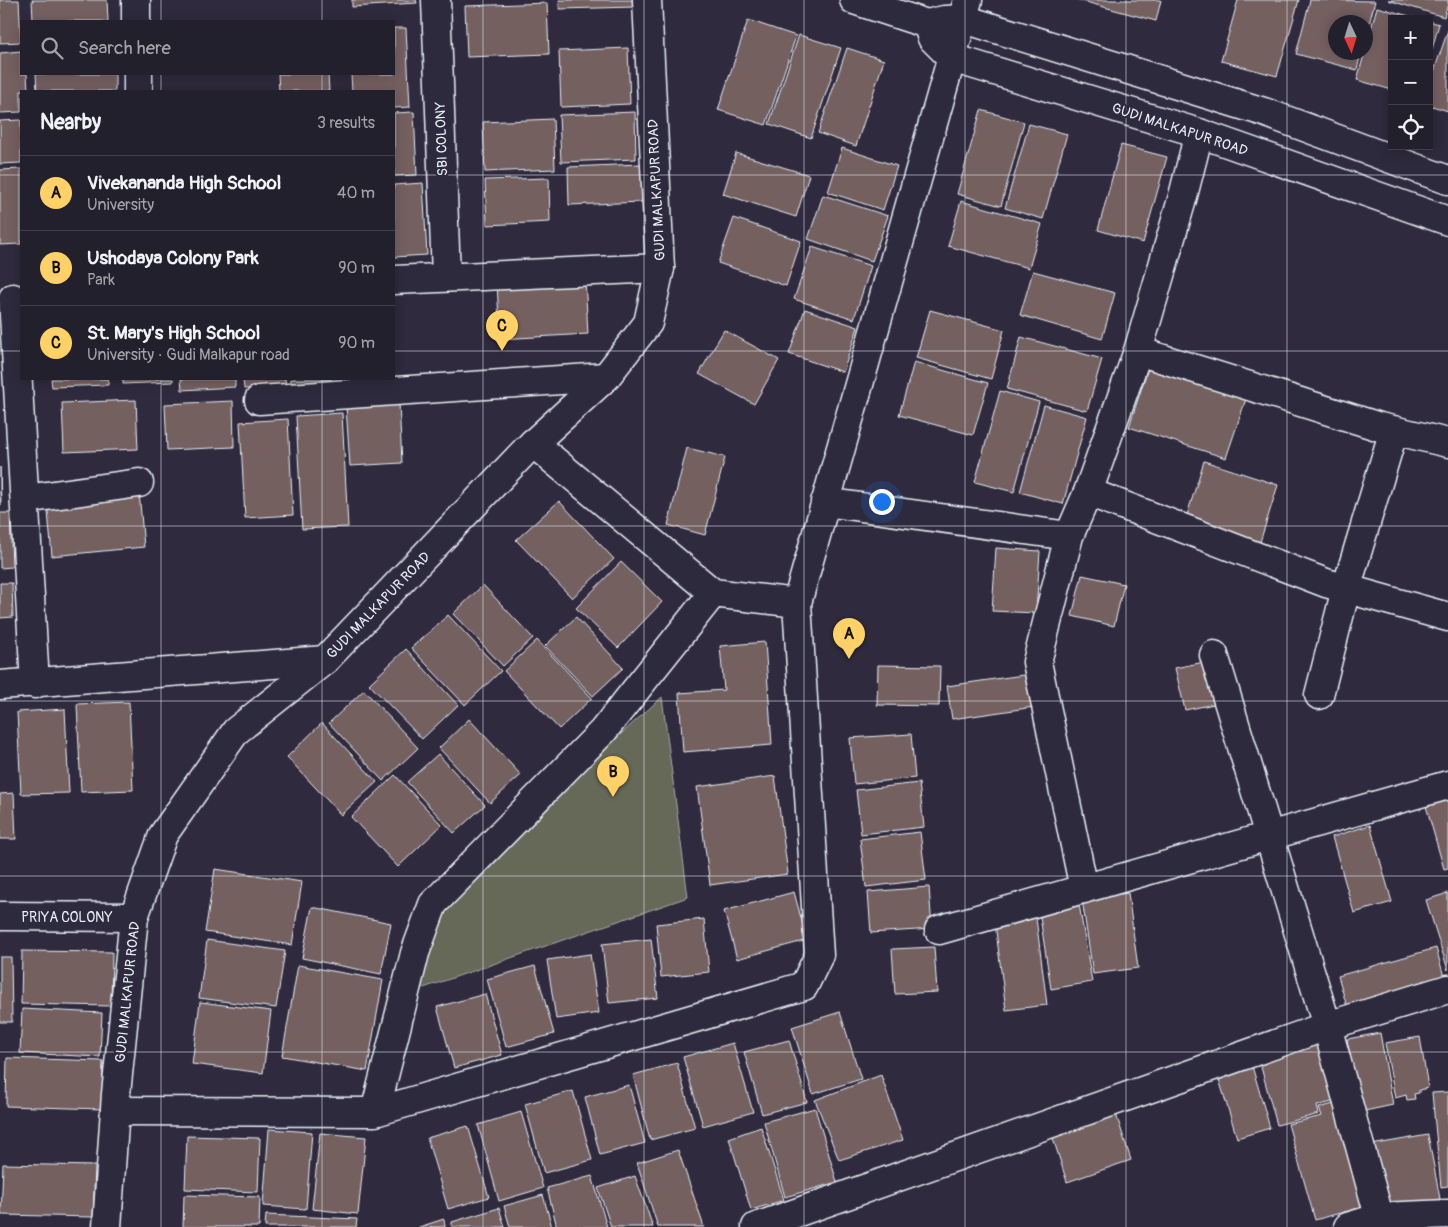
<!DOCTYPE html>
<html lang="en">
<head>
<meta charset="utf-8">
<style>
	:root { --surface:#23202e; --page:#2f2d3a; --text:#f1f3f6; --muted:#a3a3aa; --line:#403e4a; --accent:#ffd166 }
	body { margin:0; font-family:Pangolin,sans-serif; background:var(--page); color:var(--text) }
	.controls { position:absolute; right:15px; top:15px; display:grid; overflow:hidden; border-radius:0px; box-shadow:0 2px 12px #0003 }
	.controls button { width:45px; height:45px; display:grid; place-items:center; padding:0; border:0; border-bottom:1px solid var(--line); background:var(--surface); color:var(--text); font:25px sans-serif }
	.compass { position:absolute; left:1328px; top:15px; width:45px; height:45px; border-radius:50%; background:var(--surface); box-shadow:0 2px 12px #0003; rotate:176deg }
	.you { position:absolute; left:881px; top:501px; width:18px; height:18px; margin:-12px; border:4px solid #fff; border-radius:50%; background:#1a73e8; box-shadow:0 0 0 8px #1a73e833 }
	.badge { display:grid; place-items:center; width:32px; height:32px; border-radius:50%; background:var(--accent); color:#111; font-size:16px; font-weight:700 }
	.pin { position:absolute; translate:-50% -41px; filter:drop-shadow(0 1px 2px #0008) }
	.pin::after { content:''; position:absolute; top:26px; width:18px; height:15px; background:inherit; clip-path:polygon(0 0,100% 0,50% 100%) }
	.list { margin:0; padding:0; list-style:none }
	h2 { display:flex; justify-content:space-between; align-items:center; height:65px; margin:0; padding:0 20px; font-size:21px }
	h2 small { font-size:16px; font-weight:400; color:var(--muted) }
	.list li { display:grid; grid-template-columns:32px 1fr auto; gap:15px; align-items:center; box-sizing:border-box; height:75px; padding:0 20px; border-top:1px solid var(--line) }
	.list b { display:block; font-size:19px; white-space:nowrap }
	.list p { margin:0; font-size:16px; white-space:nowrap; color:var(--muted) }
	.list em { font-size:16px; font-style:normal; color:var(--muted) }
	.icon { flex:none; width:28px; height:28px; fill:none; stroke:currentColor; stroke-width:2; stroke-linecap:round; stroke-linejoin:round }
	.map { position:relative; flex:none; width:1448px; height:1227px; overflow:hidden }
	.search { position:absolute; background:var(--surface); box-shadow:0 2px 12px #0003; left:20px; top:20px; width:375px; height:55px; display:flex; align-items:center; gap:12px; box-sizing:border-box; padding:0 18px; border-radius:0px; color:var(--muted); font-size:19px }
	.panel { position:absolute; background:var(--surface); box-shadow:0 2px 12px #0003; left:20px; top:90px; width:375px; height:290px; border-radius:0px }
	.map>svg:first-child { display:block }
	.green { fill:#666859; stroke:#a7aca8 }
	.building { fill:#746061; stroke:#e8f1f8 }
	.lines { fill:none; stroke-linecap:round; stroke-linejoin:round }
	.minor-casing { stroke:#e8f1f8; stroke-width:31 }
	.tertiary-casing { stroke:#e8f1f8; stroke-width:31 }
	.minor { stroke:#2f2a3d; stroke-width:28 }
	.tertiary { stroke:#2f2a3d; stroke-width:28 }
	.grid { fill:none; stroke:#e8f1f8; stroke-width:1; stroke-opacity:0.55 }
	.labels { text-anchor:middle; stroke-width:4.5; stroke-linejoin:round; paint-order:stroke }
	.street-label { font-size:14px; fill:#e8f1f8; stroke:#2f2a3d }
</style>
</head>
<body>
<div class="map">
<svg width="1448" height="1227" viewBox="0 0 1448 1227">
	<rect width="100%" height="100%" fill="#2f2a3d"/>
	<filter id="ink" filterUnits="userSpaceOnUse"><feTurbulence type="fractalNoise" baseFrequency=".02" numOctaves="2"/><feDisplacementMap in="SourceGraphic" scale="10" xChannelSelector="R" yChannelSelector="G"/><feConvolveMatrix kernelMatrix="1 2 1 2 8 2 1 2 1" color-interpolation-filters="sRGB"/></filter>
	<g filter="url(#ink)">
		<!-- green -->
		<path class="green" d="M 662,697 L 688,897 L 406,994 L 431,905 Z"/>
		<!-- building -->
		<path class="building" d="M 0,0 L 19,0 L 21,42 L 0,43 Z
			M 32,0 L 107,0 L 108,21 L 33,21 Z
			M 352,0 L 416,0 L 417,3 L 352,7 Z
			M 559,0 L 634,0 L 635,7 L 560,9 Z
			M 1078,0 L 1161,0 L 1156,21 Z
			M 1238,0 L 1299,0 L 1277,76 L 1221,61 Z
			M 1310,0 L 1375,1 L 1366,36 L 1366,22 L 1336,22 L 1336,52 L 1361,52 L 1357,70 L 1296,54 Z
			M 1388,0 L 1448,0 L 1448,3 L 1444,17 Z
			M 547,3 L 549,54 L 467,57 L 465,6 Z
			M 1377,7 L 1420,19 L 1392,19 L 1392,90 L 1357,80 Z
			M 748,20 L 796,36 L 766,125 L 718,110 Z
			M 1429,21 L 1439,24 L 1429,60 Z
			M 394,28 L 406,28 L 410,107 L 394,108 L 394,91 L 352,91 L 351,74 L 394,74 Z
			M 1448,30 L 1448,111 L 1429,105 L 1429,86 Z
			M 799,35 L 841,48 L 811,138 L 769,124 Z
			M 628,48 L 630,104 L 561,107 L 559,51 Z
			M 847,48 L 884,60 L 856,146 L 818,133 Z
			M 21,51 L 21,74 L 27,74 L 28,91 L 21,91 L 21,112 L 0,113 L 0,53 Z
			M 36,74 L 115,74 L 115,91 L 37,91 Z
			M 278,74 L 328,74 L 329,91 L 279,91 Z
			M 981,110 L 1024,122 L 1001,206 L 957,194 Z
			M 414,112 L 417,175 L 394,176 L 394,113 Z
			M 635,112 L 636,159 L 561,162 L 559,115 Z
			M 553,119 L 555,169 L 485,172 L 483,122 Z
			M 21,120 L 21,163 L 0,164 L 0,121 Z
			M 1029,124 L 1067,134 L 1043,219 L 1005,208 Z
			M 1121,145 L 1167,157 L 1143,243 L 1098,230 Z
			M 842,148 L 897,166 L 883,210 L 828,192 Z
			M 736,153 L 809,175 L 796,217 L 723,194 Z
			M 641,164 L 642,202 L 569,205 L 568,167 Z
			M 21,169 L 21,244 L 0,245 L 0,170 Z
			M 549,178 L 550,222 L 487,225 L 485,180 Z
			M 423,183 L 427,255 L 394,257 L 394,185 Z
			M 823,195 L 888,216 L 872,261 L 808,239 Z
			M 961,201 L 1042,224 L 1029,268 L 948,246 Z
			M 734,218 L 801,241 L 786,286 L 718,263 Z
			M 812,247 L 871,266 L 854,319 L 794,299 Z
			M 1033,271 L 1115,293 L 1102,339 L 1020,315 Z
			M 585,278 L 588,334 L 500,339 L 497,283 Z
			M 805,309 L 858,327 L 843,372 L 789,354 Z
			M 930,310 L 1004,330 L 991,379 L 916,358 Z
			M 724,330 L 779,360 L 754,404 L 699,374 Z
			M 1021,337 L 1102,359 L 1087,411 L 1007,389 Z
			M 914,362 L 988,383 L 973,435 L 899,415 Z
			M 1149,365 L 1247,396 L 1226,458 L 1129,427 Z
			M 51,379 L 108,379 L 108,385 L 52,387 Z
			M 123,379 L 173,379 L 173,382 L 123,384 Z
			M 181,379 L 235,379 L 235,387 L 182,390 Z
			M 243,379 L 285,379 L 286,387 L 244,389 Z
			M 291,379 L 331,379 L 332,386 L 291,388 Z
			M 1000,391 L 1039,402 L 1014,492 L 975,482 Z
			M 136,400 L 138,449 L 64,452 L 62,403 Z
			M 233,401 L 234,447 L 167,450 L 165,404 Z
			M 399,403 L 402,463 L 350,466 L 346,407 Z
			M 1044,405 L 1087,417 L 1063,504 L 1020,492 Z
			M 342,413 L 348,527 L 302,529 L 296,416 Z
			M 288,419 L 293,515 L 245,518 L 240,422 Z
			M 687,448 L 725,457 L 705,535 L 668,525 Z
			M 1204,461 L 1278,485 L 1260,542 L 1186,518 Z
			M 0,467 L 1,505 L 0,505 Z
			M 139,492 L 144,547 L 52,556 L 47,501 Z
			M 559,501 L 614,559 L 572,598 L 516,540 Z
			M 0,513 L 10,513 L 12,567 L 0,568 Z
			M 996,548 L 1040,551 L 1036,613 L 992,611 Z
			M 621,562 L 662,602 L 618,648 L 576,608 Z
			M 1082,575 L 1124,584 L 1114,626 L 1072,616 Z
			M 0,583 L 12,583 L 13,617 L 0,618 Z
			M 483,585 L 533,638 L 503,666 L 453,614 Z
			M 448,615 L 501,671 L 465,705 L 411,648 Z
			M 576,617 L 623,668 L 593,696 L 545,646 Z
			M 537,640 L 592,698 L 559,729 L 504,671 Z
			M 765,642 L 772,745 L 683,752 L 679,693 L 724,690 L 720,646 Z
			M 406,649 L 458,705 L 422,739 L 369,684 Z
			M 1209,661 L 1219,703 L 1185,710 L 1175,668 Z
			M 878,665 L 940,666 L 939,706 L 877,705 Z
			M 1037,673 L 1041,706 L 952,719 L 947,686 Z
			M 364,690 L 418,748 L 383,781 L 329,723 Z
			M 129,702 L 133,790 L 81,792 L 77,704 Z
			M 65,709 L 69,793 L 21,794 L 17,712 Z
			M 469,719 L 521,775 L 490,803 L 439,748 Z
			M 322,723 L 377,782 L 341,815 L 287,757 Z
			M 911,734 L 915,778 L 854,784 L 850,738 Z
			M 438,754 L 485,805 L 454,833 L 407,782 Z
			M 395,775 L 442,825 L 398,867 L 351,817 Z
			M 775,776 L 788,874 L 710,885 L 697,787 Z
			M 919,783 L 924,827 L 861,834 L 856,790 Z
			M 14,793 L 16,839 L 0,839 L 0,794 Z
			M 1448,800 L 1448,868 L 1444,869 L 1426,806 Z
			M 1370,825 L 1392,902 L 1354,913 L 1332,837 Z
			M 920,832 L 926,880 L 866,887 L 860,839 Z
			M 215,869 L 302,882 L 292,945 L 205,932 Z
			M 929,887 L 932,929 L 871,933 L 868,892 Z
			M 794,892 L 807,940 L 737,959 L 724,911 Z
			M 1128,893 L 1138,968 L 1093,974 L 1082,899 Z
			M 1448,893 L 1448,970 L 1426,900 Z
			M 1079,904 L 1092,982 L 1051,989 L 1039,910 Z
			M 312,907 L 391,923 L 381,974 L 302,958 Z
			M 1036,918 L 1047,1005 L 1006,1010 L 995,923 Z
			M 704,919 L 709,972 L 661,977 L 656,924 Z
			M 651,939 L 658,998 L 609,1003 L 602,944 Z
			M 207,940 L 285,951 L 276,1008 L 199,998 Z
			M 934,947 L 937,992 L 895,994 L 892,949 Z
			M 1436,948 L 1446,984 L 1348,1010 L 1338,976 Z
			M 22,951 L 112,952 L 111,1006 L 21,1004 Z
			M 590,954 L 599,1013 L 556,1019 L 547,960 Z
			M 0,957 L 11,957 L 12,1022 L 0,1022 Z
			M 298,965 L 383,980 L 367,1071 L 282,1056 Z
			M 535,966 L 554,1034 L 506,1047 L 487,979 Z
			M 485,994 L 502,1055 L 454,1068 L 437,1007 Z
			M 200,1002 L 271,1011 L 263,1073 L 192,1064 Z
			M 22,1009 L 102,1013 L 100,1057 L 20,1053 Z
			M 840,1012 L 861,1079 L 813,1094 L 792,1027 Z
			M 1380,1033 L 1393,1105 L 1360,1112 L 1347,1039 Z
			M 1420,1037 L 1428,1088 L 1419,1090 L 1419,1093 L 1414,1094 L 1415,1099 L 1407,1100 L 1406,1095 L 1395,1098 L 1385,1043 Z
			M 789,1040 L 807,1102 L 762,1114 L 744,1052 Z
			M 1323,1042 L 1339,1100 L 1317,1106 L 1319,1114 L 1277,1125 L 1259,1060 Z
			M 733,1043 L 753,1112 L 703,1126 L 683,1057 Z
			M 7,1058 L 103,1061 L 102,1109 L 6,1106 Z
			M 677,1063 L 695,1128 L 650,1140 L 633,1075 Z
			M 1252,1066 L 1270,1128 L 1237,1138 L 1218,1076 Z
			M 881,1075 L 903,1140 L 839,1160 L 815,1100 Z
			M 629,1085 L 645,1143 L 600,1155 L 585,1097 Z
			M 573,1091 L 592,1160 L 544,1173 L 525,1104 Z
			M 1448,1092 L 1448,1186 L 1441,1187 L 1432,1093 Z
			M 1340,1102 L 1369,1205 L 1315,1220 L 1288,1124 L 1322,1116 L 1319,1108 Z
			M 815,1108 L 837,1182 L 785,1197 L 764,1122 Z
			M 521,1112 L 543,1188 L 499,1201 L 478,1125 Z
			M 1116,1114 L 1131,1160 L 1067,1182 L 1052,1135 Z
			M 468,1126 L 489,1197 L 448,1209 L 427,1138 Z
			M 761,1127 L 784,1200 L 751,1210 L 729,1138 Z
			M 269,1129 L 312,1132 L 306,1209 L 263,1206 Z
			M 320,1133 L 366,1137 L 358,1214 L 312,1209 Z
			M 1428,1135 L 1440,1199 L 1382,1209 L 1371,1145 Z
			M 187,1136 L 260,1138 L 258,1192 L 185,1189 Z
			M 678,1150 L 704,1227 L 658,1227 L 637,1163 Z
			M 3,1164 L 95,1166 L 93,1217 L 1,1215 Z
			M 592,1176 L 607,1227 L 557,1227 L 547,1188 Z
			M 635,1176 L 653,1227 L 611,1227 L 598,1188 Z
			M 184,1195 L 260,1197 L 259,1227 L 183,1227 Z
			M 543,1195 L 552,1227 L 510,1227 L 504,1206 Z
			M 499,1208 L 505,1227 L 452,1227 L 452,1222 Z
			M 266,1215 L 357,1219 L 356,1227 L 265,1227 Z
			M 444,1219 L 445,1227 L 419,1227 Z"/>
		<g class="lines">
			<defs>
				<path id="minor" d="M 136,0 L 136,21
					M 436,0 L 446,277
					M 138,74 L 138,91
					M 394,280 L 660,268
					M 13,298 L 35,684
					M 1138,351 L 1380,427 L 1448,443
					M 259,400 L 606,377
					M 533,443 L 713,593 L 797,603
					M 1088,492 L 1326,583 L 1448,617
					M 25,499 L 139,483
					M 825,502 L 1069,536
					M 1214,655 L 1327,1026 L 1382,1227
					M 0,685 L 325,660
					M 1319,695 L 1346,589 L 1394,430
					M 1084,889 L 1037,662 L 1069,536 L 1088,492 L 1138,351 L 1183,196 L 1199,133
					M 0,916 L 134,917
					M 939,930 L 1448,785
					M 115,1111 L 375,1112 L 804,986 L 819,955 L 797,603 L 968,0
					M 375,1112 L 415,953 L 433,904 L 603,731 L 713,593
					M 756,1227 L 1327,1026 L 1448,989
					M 1348,1227 L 1381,1217 L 1448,1214"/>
				<path id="tertiary" d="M 854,0 L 927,24 L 944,20 L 964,19 L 1264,112 L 1448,180
					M 927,24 L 932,38 L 952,58 L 1199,133 L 1448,221
					M 107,1227 L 116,1094 L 134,917 L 163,835 L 236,731 L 325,660 L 527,449 L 606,377 L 648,323 L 660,268 L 647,0"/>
			</defs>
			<!-- minor casing -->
			<use href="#minor" class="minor-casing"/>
			<!-- tertiary casing -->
			<use href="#tertiary" class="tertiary-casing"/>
			<!-- minor -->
			<use href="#minor" class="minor"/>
			<!-- tertiary -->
			<use href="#tertiary" class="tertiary"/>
		</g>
	</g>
	<!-- grid -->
	<path class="grid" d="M 161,0 L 161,21M 322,0 L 322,21M 483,0 L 483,1227M 644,0 L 644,1227M 804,0 L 804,1227M 965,0 L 965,1227M 1126,0 L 1126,1227M 1287,0 L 1287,1227M 161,74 L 161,91M 322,74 L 322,91M 0,175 L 21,175M 394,175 L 1448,175M 0,351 L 21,351M 394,351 L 1448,351M 161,379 L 161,1227M 322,379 L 322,1227M 0,526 L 1448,526M 0,701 L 1448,701M 0,876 L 1448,876M 0,1052 L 1448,1052"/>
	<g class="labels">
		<!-- street labels -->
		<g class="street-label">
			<text transform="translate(1180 129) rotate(18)" y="5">GUDI MALKAPUR ROAD</text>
			<text transform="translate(441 139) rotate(-92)" y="5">SBI COLONY</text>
			<text transform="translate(656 190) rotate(-93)" y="5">GUDI MALKAPUR ROAD</text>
			<text transform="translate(378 605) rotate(-46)" y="5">GUDI MALKAPUR ROAD</text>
			<text x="67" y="922">PRIYA COLONY</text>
			<text transform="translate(127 992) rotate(-84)" y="5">GUDI MALKAPUR ROAD</text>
		</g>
	</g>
</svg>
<div class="controls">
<button>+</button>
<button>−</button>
<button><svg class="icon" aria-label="locate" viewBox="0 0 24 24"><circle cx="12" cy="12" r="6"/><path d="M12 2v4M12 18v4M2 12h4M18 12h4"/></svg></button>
</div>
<svg class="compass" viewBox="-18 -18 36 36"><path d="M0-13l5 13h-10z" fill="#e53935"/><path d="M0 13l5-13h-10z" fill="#a3a3aa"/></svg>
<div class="you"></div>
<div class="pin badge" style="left:849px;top:659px">A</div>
<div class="pin badge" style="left:613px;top:797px">B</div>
<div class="pin badge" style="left:502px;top:351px">C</div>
<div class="search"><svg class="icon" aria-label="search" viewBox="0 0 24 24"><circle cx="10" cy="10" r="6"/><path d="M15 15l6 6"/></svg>Search here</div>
<section class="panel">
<h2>Nearby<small>3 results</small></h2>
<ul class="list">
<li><span class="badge">A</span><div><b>Vivekananda High School</b><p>University</p></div><em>40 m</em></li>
<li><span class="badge">B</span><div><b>Ushodaya Colony Park</b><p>Park</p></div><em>90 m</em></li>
<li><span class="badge">C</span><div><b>St. Mary's High School</b><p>University · Gudi Malkapur road</p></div><em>90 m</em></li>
</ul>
</section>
</div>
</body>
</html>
